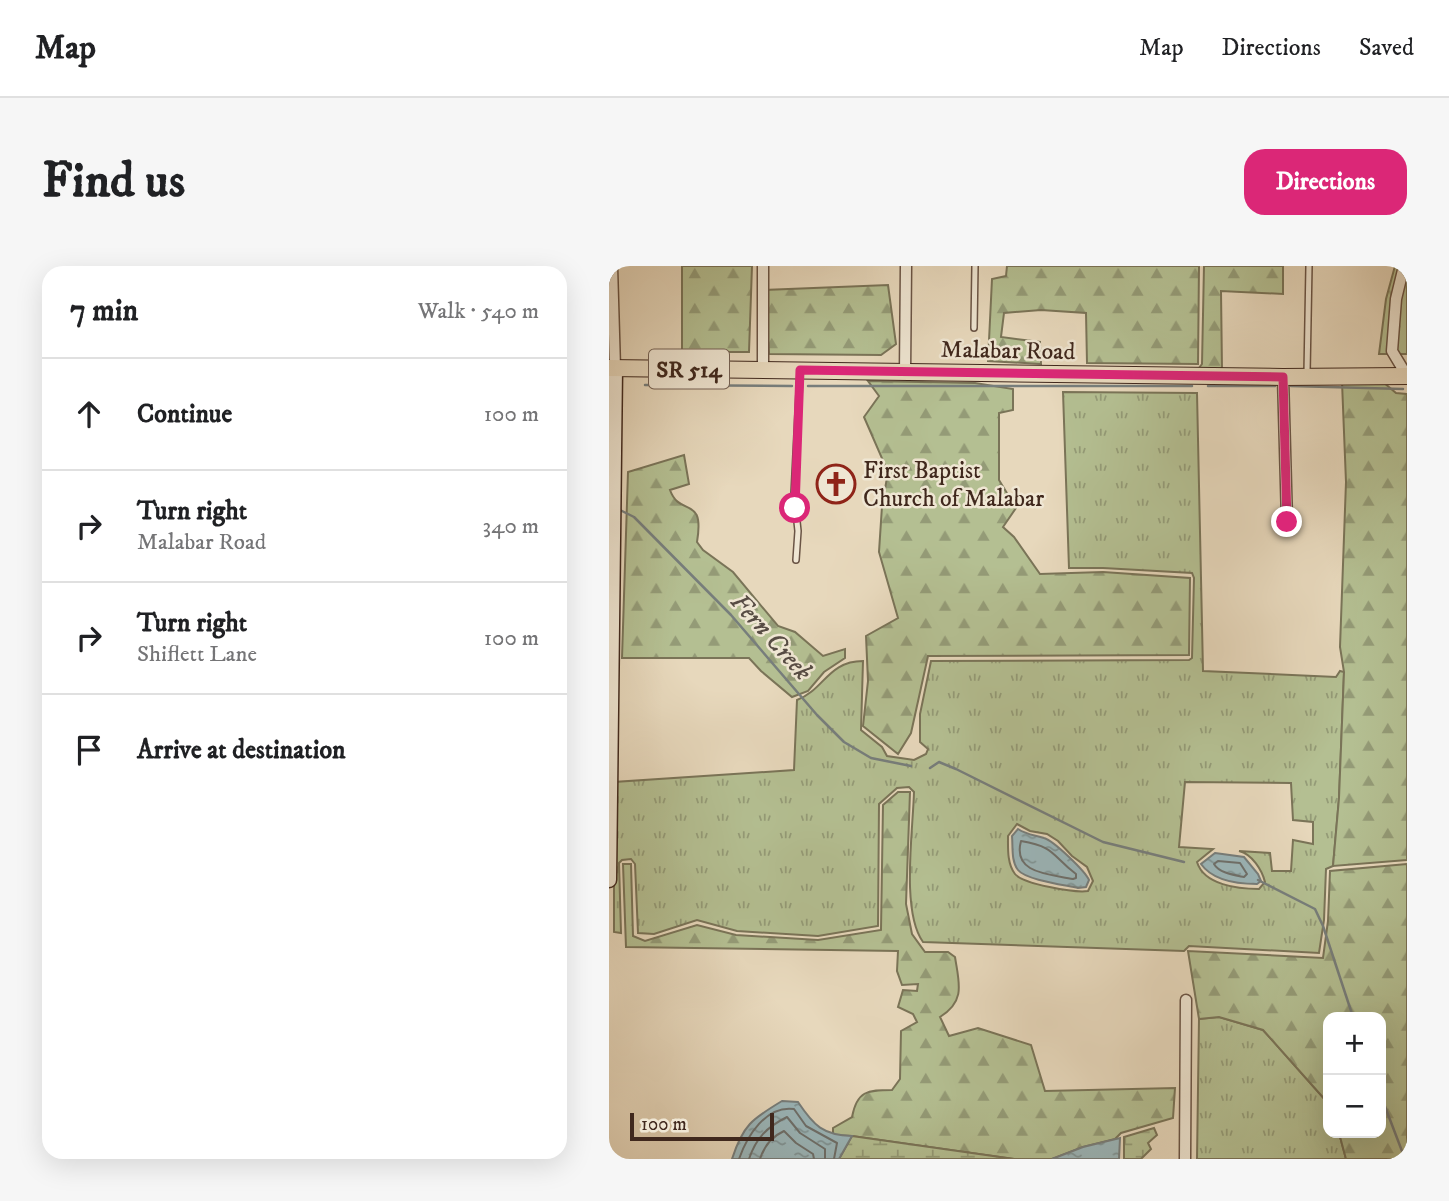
<!DOCTYPE html>
<html lang="en">
<head>
<meta charset="utf-8">
<style>
	:root { --surface:#fff; --page:#f6f6f6; --text:#202124; --muted:#757577; --line:#e0e0e0; --accent:#db2777 }
	body { margin:0; font-family:"IM FELL DW Pica",serif; background:var(--page); color:var(--text) }
	.controls { position:absolute; right:21px; bottom:21px; display:grid; overflow:hidden; border-radius:14px; box-shadow:0 7px 28px #0002 }
	.controls button { width:63px; height:63px; display:grid; place-items:center; padding:0; border:0; border-bottom:2px solid var(--line); background:var(--surface); color:var(--text); font:35px sans-serif }
	.scale { position:absolute; left:21px; bottom:18px; width:144px; box-sizing:border-box; padding-left:7px; border:4px solid #40281d; border-top:0; font-size:19px; line-height:24px; white-space:nowrap; color:#40281d; -webkit-text-stroke:5px #efe6d3; paint-order:stroke }
	.stop { position:absolute; width:21px; height:21px; margin:-16px; border:5px solid #db2777; border-radius:50%; background:#fff }
	.stop.end { background:#db2777; border-color:#fff; box-shadow:0 2px 7px #0008 }
	.list { margin:0; padding:0; list-style:none }
	h2 { display:flex; justify-content:space-between; align-items:center; height:91px; margin:0; padding:0 28px; font-size:30px }
	h2 small { font-size:23px; font-weight:400; color:var(--muted) }
	.list li { display:grid; grid-template-columns:46px 1fr auto; gap:21px; align-items:center; box-sizing:border-box; height:112px; padding:0 28px; border-top:2px solid var(--line) }
	.list b { display:block; font-size:26px; white-space:nowrap }
	.list p { margin:0; font-size:23px; white-space:nowrap; color:var(--muted) }
	.list em { font-size:23px; font-style:normal; color:var(--muted) }
	.icon { flex:none; width:38px; height:38px; fill:none; stroke:currentColor; stroke-width:2; stroke-linecap:round; stroke-linejoin:round }
	.map { position:relative; flex:none; width:798px; height:893px; overflow:hidden; border-radius:21px }
	header { display:flex; align-items:center; gap:42px; box-sizing:border-box; height:98px; padding:0 35px; background:var(--surface); border-bottom:2px solid var(--line) }
	header strong { font-size:33px }
	nav { display:flex; gap:38px; margin-inline-start:auto; font-size:24px }
	.intro { display:flex; align-items:center; justify-content:space-between; box-sizing:border-box; height:168px; padding:0 42px }
	h1 { margin:0; font-size:49px }
	.button { padding:18px 32px; border-radius:21px; background:var(--accent); color:#fff; font-size:24px; font-weight:700 }
	main { display:flex; gap:42px; padding:0 42px }
	aside { flex:1; background:var(--surface); border-radius:21px; box-shadow:0 7px 28px #0002 }
	.map>svg:first-child { display:block }
	.grass { fill:url(#grass-tufts); stroke:#7a7458; stroke-width:2; fill-rule:evenodd }
	.forest { fill:url(#forest-firs); stroke:#7a7458; stroke-width:2 }
	.wetland { fill:url(#wetland-marsh); stroke:#7a7458; stroke-width:2 }
	.water { fill:url(#water-ripples); stroke:#777e7c; stroke-width:2 }
	.lines { fill:none; stroke-linecap:round; stroke-linejoin:round }
	.shore { stroke:#6e706c; stroke-width:2 }
	.stream { stroke:#777e7c; stroke-width:2.5 }
	.lane-casing { stroke:#6a5445; stroke-width:8 }
	.street-casing { stroke:#6a5445; stroke-width:13 }
	.secondary-casing { stroke:#40281d; stroke-width:17 }
	.primary-casing { stroke:#40281d; stroke-width:18 }
	.lane { stroke:#efe6d3; stroke-width:5 }
	.street { stroke:#efe6d3; stroke-width:10 }
	.secondary { stroke:#efe6d3; stroke-width:14 }
	.primary { stroke:#e7d8bc; stroke-width:16 }
	.route { stroke:#db2777; stroke-width:9 }
	.labels { text-anchor:middle; stroke-width:5; stroke-linejoin:round; paint-order:stroke }
	.shield { fill:#efe6d3; stroke:#746154; stroke-width:2 }
	.shield-label { font-size:23px; font-weight:bold; fill:#40281d }
	.street-label { font-size:24px; fill:#40281d; stroke:#efe6d3 }
	.poi-label { font-size:24px; fill:#40281d; stroke:#efe6d3; text-anchor:start }
	.water-label { font-size:26px; font-style:italic; fill:#574c44; stroke:#efe6d3 }
</style>
</head>
<body>
<header>
<strong>Map</strong>
<nav><a>Map</a><a>Directions</a><a>Saved</a></nav>
</header>
<div class="intro"><h1>Find us</h1><a class="button">Directions</a></div>
<main>
<aside>
<h2>7 min<small>Walk · 540 m</small></h2>
<ul class="list">
<li><svg class="icon" aria-label="ahead" viewBox="0 0 24 24"><path d="M12 20V5M6 11l6-6 6 6"/></svg><div><b>Continue</b></div><em>100 m</em></li>
<li><svg class="icon" aria-label="right" viewBox="0 0 24 24"><path d="M7 20v-9h11M14 6l5 5-5 5"/></svg><div><b>Turn right</b><p>Malabar Road</p></div><em>340 m</em></li>
<li><svg class="icon" aria-label="right" viewBox="0 0 24 24"><path d="M7 20v-9h11M14 6l5 5-5 5"/></svg><div><b>Turn right</b><p>Shiflett Lane</p></div><em>100 m</em></li>
<li><svg class="icon" aria-label="arrive" viewBox="0 0 24 24"><path d="M6 21V4h12l-3 4 3 4H6"/></svg><div><b>Arrive at destination</b></div></li>
</ul>
</aside>
<div class="map">
<svg width="798" height="893" viewBox="0 0 798 893">
	<defs>
		<pattern id="grass-tufts" width="24" height="20" patternUnits="userSpaceOnUse" patternTransform="scale(1.75)"><rect width="24" height="20" fill="#b4bf92"/><path d="M3 7l-1-3M5 7V3M7 7l1-3M15 17l-1-3M17 17v-4M19 17l1-3" fill="none" stroke="#949b77"/></pattern>
		<pattern id="forest-firs" width="22" height="20" patternUnits="userSpaceOnUse" patternTransform="scale(1.75)"><rect width="22" height="20" fill="#b4bf92"/><path d="M5 1l3.5 6h-7zM16 11l3.5 6h-7z" fill="#949b77"/></pattern>
		<pattern id="wetland-marsh" width="20" height="14" patternUnits="userSpaceOnUse" patternTransform="scale(1.75)"><rect width="20" height="14" fill="#b4bf92"/><path d="M1 5h8M5 5V1M11 12h8M15 12V8" fill="none" stroke="#949b77"/></pattern>
		<pattern id="water-ripples" width="26" height="14" patternUnits="userSpaceOnUse" patternTransform="scale(1.75)"><rect width="26" height="14" fill="#9bb7bb"/><path d="M2 4q2-2 4 0t4 0M15 11q2-2 4 0t4 0" fill="none" stroke="#809597"/></pattern>
	</defs>
	<rect width="100%" height="100%" fill="#e7d8bc"/>
	<filter id="stains"><feTurbulence type="fractalNoise" baseFrequency=".00286" numOctaves="4"/><feColorMatrix values="0 0 0 0 .2 0 0 0 0 .09 0 0 0 0 .02 0 0 0 .5 -.17"/></filter>
	<radialGradient id="worn" r=".72"><stop offset=".6" stop-color="#630" stop-opacity="0"/><stop offset="1" stop-color="#630" stop-opacity=".3"/></radialGradient>
	<!-- grass -->
	<path class="grass" d="M 786,0 L 798,0 L 798,88 L 770,88 L 777,33 Z
		M 454,126 L 588,127 L 594,405 L 727,411 L 731,405 L 735,406 L 730,532 L 724,600 L 717,603 L 715,654 L 710,687 L 580,680 L 575,685 L 314,676 C 292,646 304,565 305,526 L 300,521 L 288,522 L 270,538 L 269,660 L 209,670 L 128,665 L 88,654 L 45,668 L 29,667 L 26,598 L 22,593 L 13,594 L 10,597 L 12,667 L 5,666 L 5,516 L 185,504 L 188,434 C 215,424 219,395 254,395 L 252,464 L 273,481 L 278,490 L 305,494 L 317,488 L 319,483 L 311,476 L 311,448 L 322,395 L 580,394 L 583,392 L 585,312 L 583,307 L 494,302 L 460,302 ZM 576,516 L 682,517 L 684,554 L 704,556 L 704,578 L 684,574 L 682,605 L 663,605 L 661,587 L 630,585 C 643,588 653,604 656,616 L 650,623 C 629,623 595,619 588,596 L 604,583 L 570,581 ZM 408,558 L 421,565 L 438,568 L 449,575 L 463,590 L 478,601 L 484,615 L 479,625 C 466,627 414,618 406,608 C 398,598 399,582 399,570 Z
		M 610,751 L 654,764 L 719,837 L 719,867 L 730,867 L 737,893 L 588,893 L 590,753 Z"/>
	<!-- forest -->
	<path class="forest" d="M 73,0 L 143,0 L 140,86 L 73,86 Z
		M 398,0 L 590,0 L 589,98 L 478,97 L 477,47 L 432,44 L 395,47 L 392,71 L 431,76 L 432,98 L 379,95 L 383,13 L 397,10 Z
		M 595,0 L 674,0 L 674,28 L 612,25 L 613,104 L 590,102 L 593,98 Z
		M 279,19 L 287,78 L 272,89 L 160,88 L 155,24 Z
		M 259,115 L 366,117 L 404,123 L 404,144 L 390,147 L 390,214 L 407,242 L 394,261 L 405,271 L 431,308 L 494,306 L 581,312 L 580,389 L 319,390 L 302,467 L 289,488 L 254,460 L 259,415 L 257,370 L 289,352 L 270,286 L 273,240 L 279,206 L 255,151 L 270,130 Z
		M 733,116 L 774,116 L 787,127 L 798,128 L 798,594 L 724,600 L 730,532 L 735,406 L 731,381 L 737,216 Z
		M 75,189 L 80,218 L 61,224 C 71,252 96,228 88,276 L 94,284 L 124,306 L 169,360 L 186,366 L 214,390 L 236,383 L 236,392 L 215,406 L 199,425 L 183,431 L 152,405 L 140,392 L 13,392 L 19,206 Z
		M 289,526 L 301,526 L 297,638 L 303,668 L 316,686 L 339,686 L 346,691 C 350,717 357,735 331,751 L 340,770 L 369,762 L 422,779 L 436,825 L 566,822 L 564,852 L 512,867 L 506,873 L 474,881 L 443,893 L 405,893 L 243,870 L 224,869 L 224,862 L 243,851 C 248,825 258,824 283,824 L 291,813 L 292,765 L 308,756 L 304,748 L 289,741 L 294,724 L 308,725 L 309,718 L 293,719 L 288,705 L 289,685 L 17,681 L 14,598 L 22,598 L 24,670 L 36,675 L 88,659 L 127,669 L 209,674 L 272,664 L 274,539 Z
		M 798,598 L 798,893 L 737,893 L 730,867 L 772,867 L 772,751 L 719,751 L 719,837 L 654,764 L 610,751 L 590,753 L 579,685 L 714,692 L 719,655 L 721,605 Z"/>
	<!-- wetland -->
	<path class="wetland" d="M 545,862 L 548,869 L 539,877 L 542,883 L 532,893 L 515,893 L 515,871 Z
		M 243,870 L 405,893 L 230,893 Z"/>
	<!-- water -->
	<path class="water" d="M 409,563 C 418,569 426,569 435,572 C 445,575 476,605 480,614 L 477,621 L 469,622 C 456,619 417,614 409,604 C 402,595 404,581 403,570 Z
		M 606,587 L 635,591 L 649,608 L 652,615 L 648,618 C 629,618 604,615 592,598 Z
		M 173,835 L 189,836 C 205,860 214,869 243,870 L 230,893 L 123,893 C 134,859 143,853 173,835 Z
		M 511,872 L 510,893 L 443,893 L 474,881 Z"/>
	<g class="lines">
		<!-- shore -->
		<path class="shore" d="M 412,575 C 447,581 442,589 467,608 L 467,612 L 464,613 C 441,608 403,608 412,575 Z
			M 609,595 L 631,597 L 638,608 L 635,611 C 625,609 610,607 605,598 Z
			M 130,893 C 138,870 157,839 185,843 L 197,860 L 228,877 L 225,893
			M 140,893 C 147,872 158,861 178,851 L 191,867 L 216,883 L 216,893
			M 151,893 C 155,880 162,871 175,865 L 187,877 L 204,888 L 205,893"/>
		<!-- stream -->
		<path class="stream" d="M 36,119 L 183,120
			M 199,120 L 583,120
			M 599,120 L 666,120
			M 682,120 L 794,123
			M 11,244 L 25,251 L 122,349 L 208,449 L 235,476 L 262,492 L 302,500
			M 321,502 L 330,496 L 347,503 L 494,576 L 575,596
			M 649,614 L 706,643 L 714,660 L 744,751
			M 772,830 L 796,893"/>
		<defs>
			<path id="lane" d="M 365,62 L 366,0
				M 698,107 L 700,0
				M 187,294 L 189,265 L 185,228 L 191,108"/>
			<path id="street" d="M 3,0 L 6,102
				M 154,0 L 154,104
				M 795,0 L 787,33 L 783,85 L 798,110
				M 296,106 L 297,0
				M 674,111 L 678,255
				M 576,893 L 577,734"/>
			<path id="secondary" d="M 0,614 L 6,102"/>
			<path id="primary" d="M 0,102 L 674,111 L 798,110"/>
		</defs>
		<!-- lane casing -->
		<use href="#lane" class="lane-casing"/>
		<!-- street casing -->
		<use href="#street" class="street-casing"/>
		<!-- secondary casing -->
		<use href="#secondary" class="secondary-casing"/>
		<!-- primary casing -->
		<use href="#primary" class="primary-casing"/>
		<!-- lane -->
		<use href="#lane" class="lane"/>
		<!-- street -->
		<use href="#street" class="street"/>
		<!-- secondary -->
		<use href="#secondary" class="secondary"/>
		<!-- primary -->
		<use href="#primary" class="primary"/>
	</g>
	<g class="lines">
		<!-- route -->
		<path class="route" d="M 186,242 L 191,104 L 674,111 L 678,256"/>
	</g>
	<!-- icons -->
	<defs>
		<symbol id="church-ring" viewBox="-11 -11 22 22"><circle r="9.5" fill="#efe6d3" stroke="#8f2418" stroke-width="1.5"/><path d="M-1.2-6h2.4v3.5h3.3v2.4h-3.3V6h-2.4V-.1h-3.3v-2.4h3.3Z" fill="#8f2418"/></symbol>
	</defs>
	<g fill-rule="evenodd">
		<use href="#church-ring" x="205" y="196" width="44" height="44"/>
	</g>
	<g class="labels">
		<!-- shield labels -->
		<rect class="shield" x="40" y="83.5" width="80" height="39" rx="5"/>
		<g class="shield-label">
			<text x="80" y="111">SR 514</text>
		</g>
		<!-- street labels -->
		<g class="street-label">
			<text transform="translate(399 84) rotate(1)" y="8">Malabar Road</text>
		</g>
		<!-- poi labels -->
		<g class="poi-label">
			<text x="254" y="212">First Baptist<tspan x="254" dy="28">Church of Malabar</tspan></text>
		</g>
		<!-- water labels -->
		<g class="water-label">
			<text transform="translate(163 370) rotate(48)" y="9">Fern Creek</text>
		</g>
	</g>
	<rect width="100%" height="100%" filter="url(#stains)"/>
	<rect width="100%" height="100%" fill="url(#worn)"/>
</svg>
<div class="controls">
<button>+</button>
<button>−</button>
</div>
<div class="scale">100 m</div>
<div class="stop" style="left:186px;top:242px"></div>
<div class="stop end" style="left:678px;top:256px"></div>
</div>
</main>
</body>
</html>
